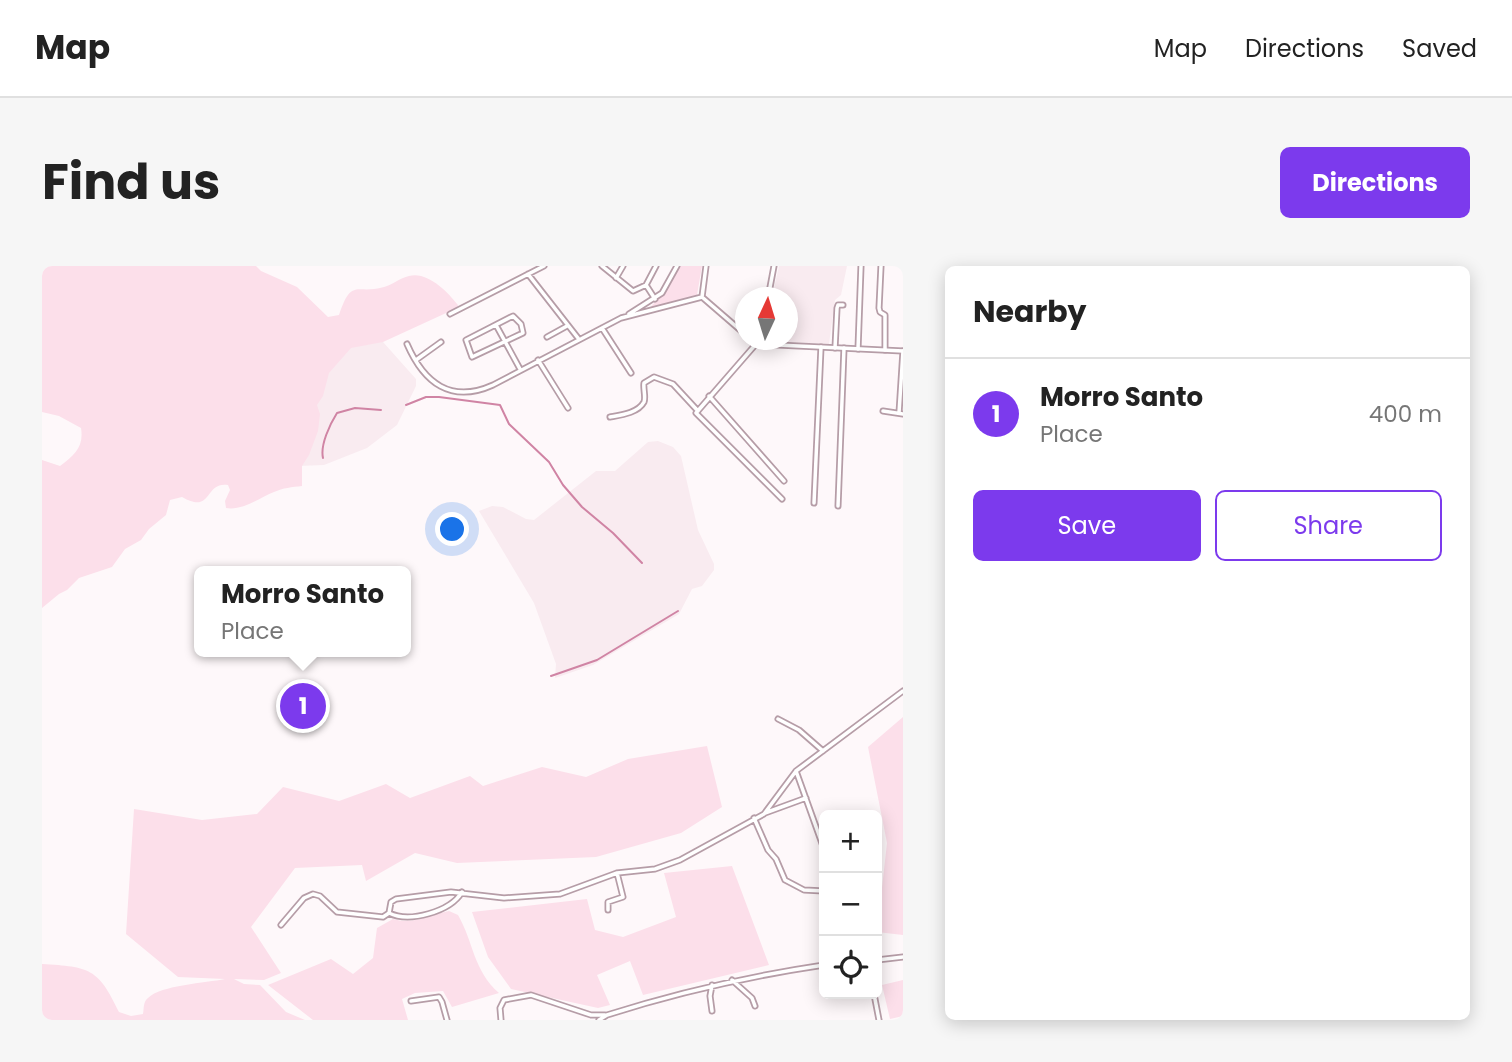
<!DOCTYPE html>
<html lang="en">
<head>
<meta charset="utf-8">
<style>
	:root { --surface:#fff; --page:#f6f6f6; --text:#222; --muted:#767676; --line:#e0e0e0; --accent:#7c3aed }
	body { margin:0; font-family:Poppins,sans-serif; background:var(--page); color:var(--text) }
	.controls { position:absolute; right:21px; bottom:21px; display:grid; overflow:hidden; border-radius:10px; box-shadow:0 4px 18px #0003 }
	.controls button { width:63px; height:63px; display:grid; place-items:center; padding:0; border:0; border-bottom:2px solid var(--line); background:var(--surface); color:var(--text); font:35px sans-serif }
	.compass { position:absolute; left:693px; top:21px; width:63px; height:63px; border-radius:50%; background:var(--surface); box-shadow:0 4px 18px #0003; rotate:4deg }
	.you { position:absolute; left:411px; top:264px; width:24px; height:24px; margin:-18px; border:5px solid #fff; border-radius:50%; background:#1a73e8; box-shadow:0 0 0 10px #1a73e833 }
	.badge { display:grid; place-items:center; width:46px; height:46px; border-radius:50%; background:var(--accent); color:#fff; font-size:23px; font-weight:700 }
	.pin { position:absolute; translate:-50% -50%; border:4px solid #fff; box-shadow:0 2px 7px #0006 }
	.popup { position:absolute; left:152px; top:300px; width:217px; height:91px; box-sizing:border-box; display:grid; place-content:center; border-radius:10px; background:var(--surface); filter:drop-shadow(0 2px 5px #0005); font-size:23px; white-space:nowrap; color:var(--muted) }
	.popup b { font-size:26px; color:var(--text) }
	.popup::after { content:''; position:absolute; left:50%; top:100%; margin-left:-14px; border:14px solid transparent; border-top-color:var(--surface) }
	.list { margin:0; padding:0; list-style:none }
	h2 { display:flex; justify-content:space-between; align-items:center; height:91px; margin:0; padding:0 28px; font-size:30px }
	h2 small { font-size:23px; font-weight:400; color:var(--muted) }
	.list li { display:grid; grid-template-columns:46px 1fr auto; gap:21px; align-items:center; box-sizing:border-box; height:112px; padding:0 28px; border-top:2px solid var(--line) }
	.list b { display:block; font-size:26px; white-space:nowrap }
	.list p { margin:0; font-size:23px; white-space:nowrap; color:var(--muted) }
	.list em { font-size:23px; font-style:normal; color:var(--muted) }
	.actions { display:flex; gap:14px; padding:21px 28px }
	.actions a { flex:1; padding:16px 0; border:2px solid var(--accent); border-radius:10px; text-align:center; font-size:24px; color:var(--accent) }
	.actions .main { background:var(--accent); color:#fff }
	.icon { flex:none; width:38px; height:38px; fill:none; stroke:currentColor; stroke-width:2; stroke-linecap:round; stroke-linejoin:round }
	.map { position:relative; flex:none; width:861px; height:754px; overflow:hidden; border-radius:10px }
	header { display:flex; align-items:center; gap:42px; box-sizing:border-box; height:98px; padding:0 35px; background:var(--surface); border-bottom:2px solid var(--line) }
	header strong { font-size:33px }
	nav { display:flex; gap:38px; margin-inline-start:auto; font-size:24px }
	.intro { display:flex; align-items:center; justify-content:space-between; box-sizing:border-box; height:168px; padding:0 42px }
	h1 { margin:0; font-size:49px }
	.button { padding:18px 32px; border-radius:10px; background:var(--accent); color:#fff; font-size:24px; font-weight:700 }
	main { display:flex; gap:42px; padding:0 42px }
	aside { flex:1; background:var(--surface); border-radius:10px; box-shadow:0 4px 18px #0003 }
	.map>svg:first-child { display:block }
	.built { fill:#f9ebf0 }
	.green { fill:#fcdfea }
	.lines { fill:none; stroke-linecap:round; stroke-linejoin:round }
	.stream { stroke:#d084a4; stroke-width:2 }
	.minor-casing { stroke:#b69da7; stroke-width:7 }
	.tertiary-casing { stroke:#b69da7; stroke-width:7 }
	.minor { stroke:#fff; stroke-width:3.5 }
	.tertiary { stroke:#fff; stroke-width:3.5 }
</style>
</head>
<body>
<header>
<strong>Map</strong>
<nav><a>Map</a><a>Directions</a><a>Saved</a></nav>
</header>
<div class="intro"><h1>Find us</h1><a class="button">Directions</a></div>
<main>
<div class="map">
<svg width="861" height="754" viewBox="0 0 861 754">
	<rect width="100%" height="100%" fill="#fef8fa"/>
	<!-- built -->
	<path class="built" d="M 737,0 L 805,0 L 799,29 L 793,34 L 787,78 L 721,75 L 746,74 L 746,32 L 730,31 Z
		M 333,67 L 374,113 L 374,120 L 355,159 L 325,182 L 282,199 L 256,200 L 236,165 L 296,84 Z
		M 616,175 L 631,181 L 639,190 L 656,264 L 672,298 L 672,304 L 660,320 L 650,323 L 637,348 L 551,399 L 513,412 L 514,398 L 492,337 L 437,245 L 450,240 L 461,241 L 484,253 L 492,254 L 554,205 L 573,205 L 606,176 Z"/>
	<!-- green -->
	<path class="green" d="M 0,0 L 214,0 L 219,5 L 255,21 L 286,51 L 297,49 C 310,11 314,29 342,21 C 350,19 358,12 367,10 C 385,5 405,25 416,39 L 415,42 L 341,76 L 309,82 L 287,107 L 281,130 L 275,139 L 278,148 L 276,165 L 267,189 L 260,200 L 260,220 C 250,221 241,222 232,226 C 217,232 200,245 184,242 L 183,235 L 188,224 L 186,219 C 162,215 171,249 140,231 L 128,234 L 124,249 L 107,263 L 99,274 L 83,283 L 70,301 L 37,312 L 25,324 L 17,328 L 0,342 L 0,194 L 18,200 C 33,189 42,181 39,162 L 17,150 L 0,146 Z
		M 636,0 L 660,0 L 655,29 L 607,43 L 623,24 Z
		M 861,451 L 861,669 L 835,666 L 845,577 L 826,481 Z
		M 665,480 L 680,541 L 639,567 L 554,591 L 415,597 L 373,587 L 324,615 L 320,599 L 253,602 L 209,661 L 239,707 L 222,714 L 192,713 L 202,718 L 218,719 L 244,746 L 263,754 L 0,754 L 0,698 C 48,701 56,702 77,746 L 89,750 L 101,748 C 102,742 101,736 106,732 C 119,719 164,717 183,713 L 136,711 L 84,668 L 92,543 L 160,554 L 215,548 L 241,521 L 297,535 L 344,518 L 368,532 L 428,510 L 441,520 L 500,501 L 544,511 L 586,493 Z
		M 690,600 L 727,699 L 601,729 L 588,695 L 555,709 L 568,739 L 556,742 L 469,723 L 446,691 L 430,646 L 545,633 L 553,664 L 581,671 L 634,651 L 622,607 Z
		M 407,645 L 416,649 C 432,677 431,704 457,727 L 410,741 L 401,725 L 373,727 L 360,733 L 366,754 L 271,754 L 226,719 L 289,693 L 311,708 L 331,692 L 335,662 L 351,653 C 372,659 387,649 407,645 Z
		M 861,714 L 861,750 L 848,753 L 840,719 Z"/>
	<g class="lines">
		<!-- stream -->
		<path class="stream" d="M 364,139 L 384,131 L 397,131 L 458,139 L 467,158 L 507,196 L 521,219 L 540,241 L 571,267 L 600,297
			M 281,192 C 278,179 288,158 295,147 L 313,142 L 339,144
			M 509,410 L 555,394 L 636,345"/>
		<defs>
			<path id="minor" d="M 560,0 L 591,25 L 604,19 L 614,0
				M 839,0 L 837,42 L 838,46 L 843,49 L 843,84
				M 486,8 L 536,72
				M 574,12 L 581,0
				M 604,19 L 613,33
				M 660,31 L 664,0
				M 408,48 L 502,0
				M 587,48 L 620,27 L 635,0
				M 471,50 L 479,58 L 481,67 L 430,91 L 424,74 Z
				M 454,59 L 478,103
				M 560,62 L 589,107
				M 505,71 L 525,60
				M 709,74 L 714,78 L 654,147 L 740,233
				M 365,78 C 382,117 409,138 451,119 L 579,52 L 660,31 L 704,69
				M 793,82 L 795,42 L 796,39 L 801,39
				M 816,83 L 819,0
				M 374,94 L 399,76
				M 496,94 L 526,142
				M 667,130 L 742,215
				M 841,145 L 861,148
				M 857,147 L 861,85
				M 568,151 C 579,149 596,147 602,136 C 604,131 601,123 602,117 L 612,111 L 631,118 L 656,145
				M 772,237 L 779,81
				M 796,240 L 802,82
				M 736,453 L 757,464 L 781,485
				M 754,505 L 782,583
				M 723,547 L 764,532
				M 712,552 L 726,584 L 734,593 L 743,614 L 762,624 L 782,625
				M 566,644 L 566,636 L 581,631 L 575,607
				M 347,647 C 367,657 408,646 420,626
				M 239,659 L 262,632 L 271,628 L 278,630 L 295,646 L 341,651 L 347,647 L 349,636 L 354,633 L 409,626 L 462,632 L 518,628 L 575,607 L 613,603 L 638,594 L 722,548 L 754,505 L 861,425
				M 835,694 L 861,691
				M 690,714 L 710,732 L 713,740
				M 832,728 L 837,754
				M 369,735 L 397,731 L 400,736 L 405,754
				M 670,745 L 668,730 L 670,719
				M 459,754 L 458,742 L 462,734 L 489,729 L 549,749 L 563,749
				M 557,754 L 565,749 C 637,726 708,710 782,699"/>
			<path id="tertiary" d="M 726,32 L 732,0
				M 715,74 L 714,78 L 861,85"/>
		</defs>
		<!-- minor casing -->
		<use href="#minor" class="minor-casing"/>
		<!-- tertiary casing -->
		<use href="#tertiary" class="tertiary-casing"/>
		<!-- minor -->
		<use href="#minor" class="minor"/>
		<!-- tertiary -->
		<use href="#tertiary" class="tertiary"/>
	</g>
</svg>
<div class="controls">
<button>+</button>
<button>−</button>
<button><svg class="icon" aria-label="locate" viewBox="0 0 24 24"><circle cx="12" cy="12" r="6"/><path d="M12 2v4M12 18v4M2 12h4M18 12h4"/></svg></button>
</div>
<svg class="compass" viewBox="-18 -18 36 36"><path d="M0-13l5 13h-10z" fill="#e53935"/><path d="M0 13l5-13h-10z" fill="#767676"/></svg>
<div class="you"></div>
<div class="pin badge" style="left:261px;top:440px">1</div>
<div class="popup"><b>Morro Santo</b>Place</div>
</div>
<aside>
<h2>Nearby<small></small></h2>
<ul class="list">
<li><span class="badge">1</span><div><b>Morro Santo</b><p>Place</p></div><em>400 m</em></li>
</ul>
<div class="actions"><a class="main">Save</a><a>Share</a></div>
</aside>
</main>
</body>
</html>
